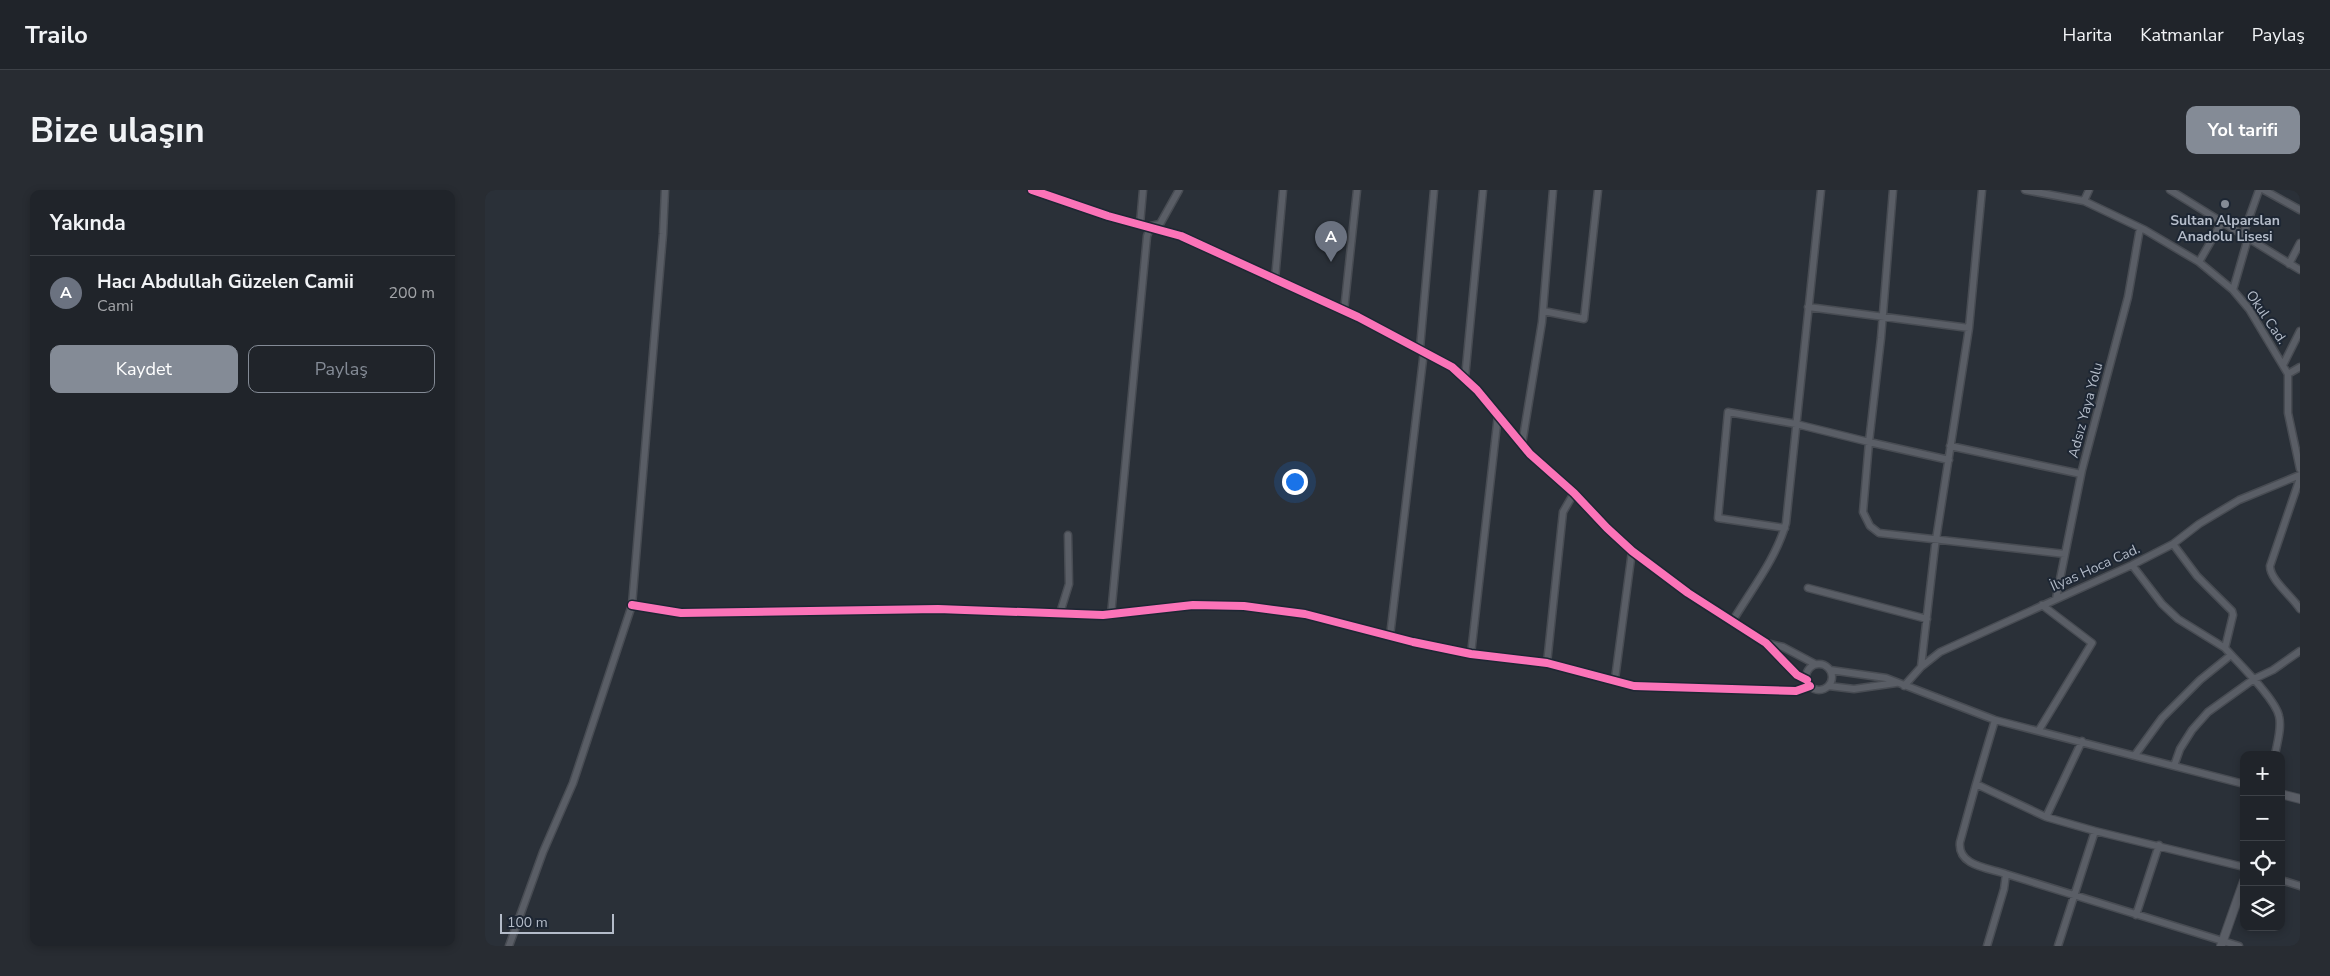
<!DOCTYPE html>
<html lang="tr">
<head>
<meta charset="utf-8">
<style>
	:root { --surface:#20242a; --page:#282c32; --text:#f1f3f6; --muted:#a2a4a8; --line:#3d4147; --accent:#848b96 }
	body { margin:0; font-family:"Nunito Sans",sans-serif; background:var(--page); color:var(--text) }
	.controls { position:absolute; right:15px; bottom:15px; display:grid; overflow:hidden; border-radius:10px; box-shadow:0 2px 8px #0003 }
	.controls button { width:45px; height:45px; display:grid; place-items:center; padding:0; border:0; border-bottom:1px solid var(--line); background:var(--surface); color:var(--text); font:25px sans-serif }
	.scale { position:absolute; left:15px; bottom:12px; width:114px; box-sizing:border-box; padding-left:5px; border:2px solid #b4bcc9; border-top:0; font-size:14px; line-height:18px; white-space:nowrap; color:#b4bcc9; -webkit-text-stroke:4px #1d2633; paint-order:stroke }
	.you { position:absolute; left:809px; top:291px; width:18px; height:18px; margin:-12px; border:4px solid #fff; border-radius:50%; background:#1a73e8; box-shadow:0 0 0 8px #1a73e833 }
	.badge { display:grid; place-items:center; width:32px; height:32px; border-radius:50%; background:var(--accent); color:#fff; font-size:16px; font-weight:700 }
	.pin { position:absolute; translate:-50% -41px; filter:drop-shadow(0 1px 2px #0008) }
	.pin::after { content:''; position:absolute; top:26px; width:18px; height:15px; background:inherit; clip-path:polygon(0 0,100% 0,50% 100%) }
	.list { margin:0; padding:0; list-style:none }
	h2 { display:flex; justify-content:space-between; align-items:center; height:65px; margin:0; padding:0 20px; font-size:21px }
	h2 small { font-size:16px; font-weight:400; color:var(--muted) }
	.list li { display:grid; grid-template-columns:32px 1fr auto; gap:15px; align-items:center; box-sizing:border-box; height:75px; padding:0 20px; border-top:1px solid var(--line) }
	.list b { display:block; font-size:19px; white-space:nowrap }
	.list p { margin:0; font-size:16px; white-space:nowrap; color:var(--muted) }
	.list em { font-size:16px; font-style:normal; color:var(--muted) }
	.actions { display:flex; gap:10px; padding:15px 20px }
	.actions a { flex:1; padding:11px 0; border:1px solid var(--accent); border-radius:10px; text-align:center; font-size:18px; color:var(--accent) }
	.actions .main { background:var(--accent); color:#fff }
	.icon { flex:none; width:28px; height:28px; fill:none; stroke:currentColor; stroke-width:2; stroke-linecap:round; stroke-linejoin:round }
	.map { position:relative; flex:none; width:1815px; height:756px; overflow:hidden; border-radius:10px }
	header { display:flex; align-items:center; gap:30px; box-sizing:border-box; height:70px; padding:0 25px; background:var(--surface); border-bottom:1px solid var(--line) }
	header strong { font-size:24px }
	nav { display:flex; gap:28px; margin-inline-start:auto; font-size:18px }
	.intro { display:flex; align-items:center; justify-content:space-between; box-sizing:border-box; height:120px; padding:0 30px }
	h1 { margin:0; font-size:35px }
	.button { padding:12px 22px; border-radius:10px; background:var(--accent); color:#fff; font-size:18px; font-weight:700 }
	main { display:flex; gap:30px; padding:0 30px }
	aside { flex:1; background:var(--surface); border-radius:10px; box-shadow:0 2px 8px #0003 }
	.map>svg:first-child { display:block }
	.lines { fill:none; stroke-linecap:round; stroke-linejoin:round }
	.minor-casing { stroke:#484c53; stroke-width:9 }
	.tertiary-casing { stroke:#484c53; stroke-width:10 }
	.minor { stroke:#5a5e66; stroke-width:6 }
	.tertiary { stroke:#5a5e66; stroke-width:8 }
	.cycleway-casing { stroke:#1d2633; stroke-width:11 }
	.cycleway { stroke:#fb73b8; stroke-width:8 }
	.poi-dot { fill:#848b96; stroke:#1d2633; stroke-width:2 }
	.labels { text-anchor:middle; stroke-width:4; stroke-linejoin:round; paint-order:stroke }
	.poi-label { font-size:14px; font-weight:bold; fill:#b4bcc9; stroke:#1d2633 }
	.street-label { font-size:14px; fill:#b4bcc9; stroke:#1d2633 }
</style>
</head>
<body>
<header>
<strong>Trailo</strong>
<nav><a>Harita</a><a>Katmanlar</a><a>Paylaş</a></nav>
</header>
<div class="intro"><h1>Bize ulaşın</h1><a class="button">Yol tarifi</a></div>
<main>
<aside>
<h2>Yakında<small></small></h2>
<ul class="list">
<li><span class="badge" style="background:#6b7280">A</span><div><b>Hacı Abdullah Güzelen Camii</b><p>Cami</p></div><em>200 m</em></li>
</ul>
<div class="actions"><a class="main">Kaydet</a><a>Paylaş</a></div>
</aside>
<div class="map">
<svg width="1815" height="756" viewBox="0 0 1815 756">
	<rect width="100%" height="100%" fill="#2a3038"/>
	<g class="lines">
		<defs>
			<path id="minor" d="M 547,0 L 623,26 L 696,46 L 873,127 L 967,177 L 992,200 L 1045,264 L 1089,303 L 1122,338 L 1147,361 L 1203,403 L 1281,453 L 1312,485 L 1322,490
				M 1408,0 L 1396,148 L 1384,252 L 1464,270
				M 1540,0 L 1599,11 L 1660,40 L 1714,72 L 1748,100 L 1764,119 L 1803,184 L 1803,223 L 1815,279
				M 1685,0 L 1737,32 L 1714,72
				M 1779,0 L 1815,20
				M 1599,11 L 1604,0
				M 1737,32 L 1815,80
				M 655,34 L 658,0
				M 1758,45 L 1774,0
				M 1804,74 L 1815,53
				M 790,89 L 798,0
				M 1748,100 L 1763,48
				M 1323,117 L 1484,138
				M 859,121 L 872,0
				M 1058,121 L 1099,129 L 1113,0
				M 935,158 L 949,0
				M 1798,175 L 1815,141
				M 1803,184 L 1815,177
				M 980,188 L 998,0
				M 1037,254 L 1057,132 L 1068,0
				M 1465,256 L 1596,284
				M 1815,288 L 1785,376 C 1785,390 1807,406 1815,419
				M 1300,338 L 1233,328 L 1243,222 L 1311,234 L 1384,252 L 1378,322 L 1385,336 L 1394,343 L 1580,364
				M 1688,354 L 1712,386 L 1747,421 L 1748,425 L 1740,458 C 1753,473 1790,508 1794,526 C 1797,538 1792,553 1790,565
				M 1647,375 L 1677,414 L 1693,429 L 1740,458
				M 1323,398 L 1442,429
				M 1571,409 L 1597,280 L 1643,107 L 1655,38
				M 147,415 L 196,423 L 453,419 L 618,425 L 708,415 L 759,416 L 820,424 L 928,452 L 986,464 L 1062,473 L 1149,496 L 1311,501 L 1325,496
				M 575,423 L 584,394 L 583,345
				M 626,425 L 662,46 L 666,36 L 675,34 L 694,0
				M 1247,432 C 1266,400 1291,369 1301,333 L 1336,0
				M 905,446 L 939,161
				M 1281,453 L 1298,457 L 1330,474
				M 986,464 L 1013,225
				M 1062,473 L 1078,322 L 1089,303
				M1321 487a13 13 0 1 1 26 0a13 13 0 1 1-26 0Z
				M 1436,477 L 1450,356 L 1484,138 L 1497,0
				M 1345,480 L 1401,488 L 1510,530 L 1759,594
				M 1130,489 L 1147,361
				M 1344,496 L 1369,499 L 1411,493
				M 1419,496 L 1436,477 L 1455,462 L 1647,375 L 1688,354 L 1714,334 L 1754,310 L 1815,285
				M 1510,530 L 1491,594 L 1561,627 L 1610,641 L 1759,677
				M 1554,540 L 1607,453 L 1557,415
				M 1650,565 L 1677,528 L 1715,490 L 1746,465
				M 1689,576 L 1695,559 L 1707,540 L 1723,522 L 1769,489 L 1788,480 L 1815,461
				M 1491,594 L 1475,652 C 1472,676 1504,678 1521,684 L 1519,699 L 1502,756
				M 1561,627 L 1597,551
				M 1521,684 L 1754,756
				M 1796,690 L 1815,696
				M 1651,725 L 1674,655
				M 24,756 L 58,662 L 88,593 L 147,415 L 178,44 L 180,0
				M 1573,756 L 1610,641"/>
			<path id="tertiary" d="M 1796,604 L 1815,609
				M 1736,756 L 1759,691"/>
		</defs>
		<!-- minor casing -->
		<use href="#minor" class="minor-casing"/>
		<!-- tertiary casing -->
		<use href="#tertiary" class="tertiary-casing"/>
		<!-- minor -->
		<use href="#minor" class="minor"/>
		<!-- tertiary -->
		<use href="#tertiary" class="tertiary"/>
		<defs>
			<path id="cycleway" d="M 547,0 L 623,26 L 696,46 L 873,127 L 967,177 L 992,200 L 1045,264 L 1089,303 L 1122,338 L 1147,361 L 1203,403 L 1281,453 L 1312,485 L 1322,490
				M 147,415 L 196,423 L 453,419 L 618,425 L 708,415 L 759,416 L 820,424 L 928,452 L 986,464 L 1062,473 L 1149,496 L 1311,501 L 1325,496"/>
		</defs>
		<!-- cycleway casing -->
		<use href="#cycleway" class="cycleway-casing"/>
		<!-- cycleway -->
		<use href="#cycleway" class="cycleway"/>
	</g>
	<!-- markers -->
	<circle class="poi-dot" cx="1740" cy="14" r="5"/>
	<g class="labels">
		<!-- poi labels -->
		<g class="poi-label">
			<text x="1740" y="35">Sultan Alparslan<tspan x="1740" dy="16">Anadolu Lisesi</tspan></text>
		</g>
		<!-- street labels -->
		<g class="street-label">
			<text transform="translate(1782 127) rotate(56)" y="5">Okul Cad.</text>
			<text transform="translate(1600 220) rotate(-75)" y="5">Adsız Yaya Yolu</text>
			<text transform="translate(1610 377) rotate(-24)" y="5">İlyas Hoca Cad.</text>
		</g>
	</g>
</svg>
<div class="controls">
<button>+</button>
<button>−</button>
<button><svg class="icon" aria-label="locate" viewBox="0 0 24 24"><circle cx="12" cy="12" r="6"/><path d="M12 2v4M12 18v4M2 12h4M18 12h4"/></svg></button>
<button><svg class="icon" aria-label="layers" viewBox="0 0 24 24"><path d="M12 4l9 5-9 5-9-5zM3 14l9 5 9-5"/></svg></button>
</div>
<div class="scale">100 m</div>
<div class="you"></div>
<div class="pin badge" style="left:846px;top:72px;background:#6b7280">A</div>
</div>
</main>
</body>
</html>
